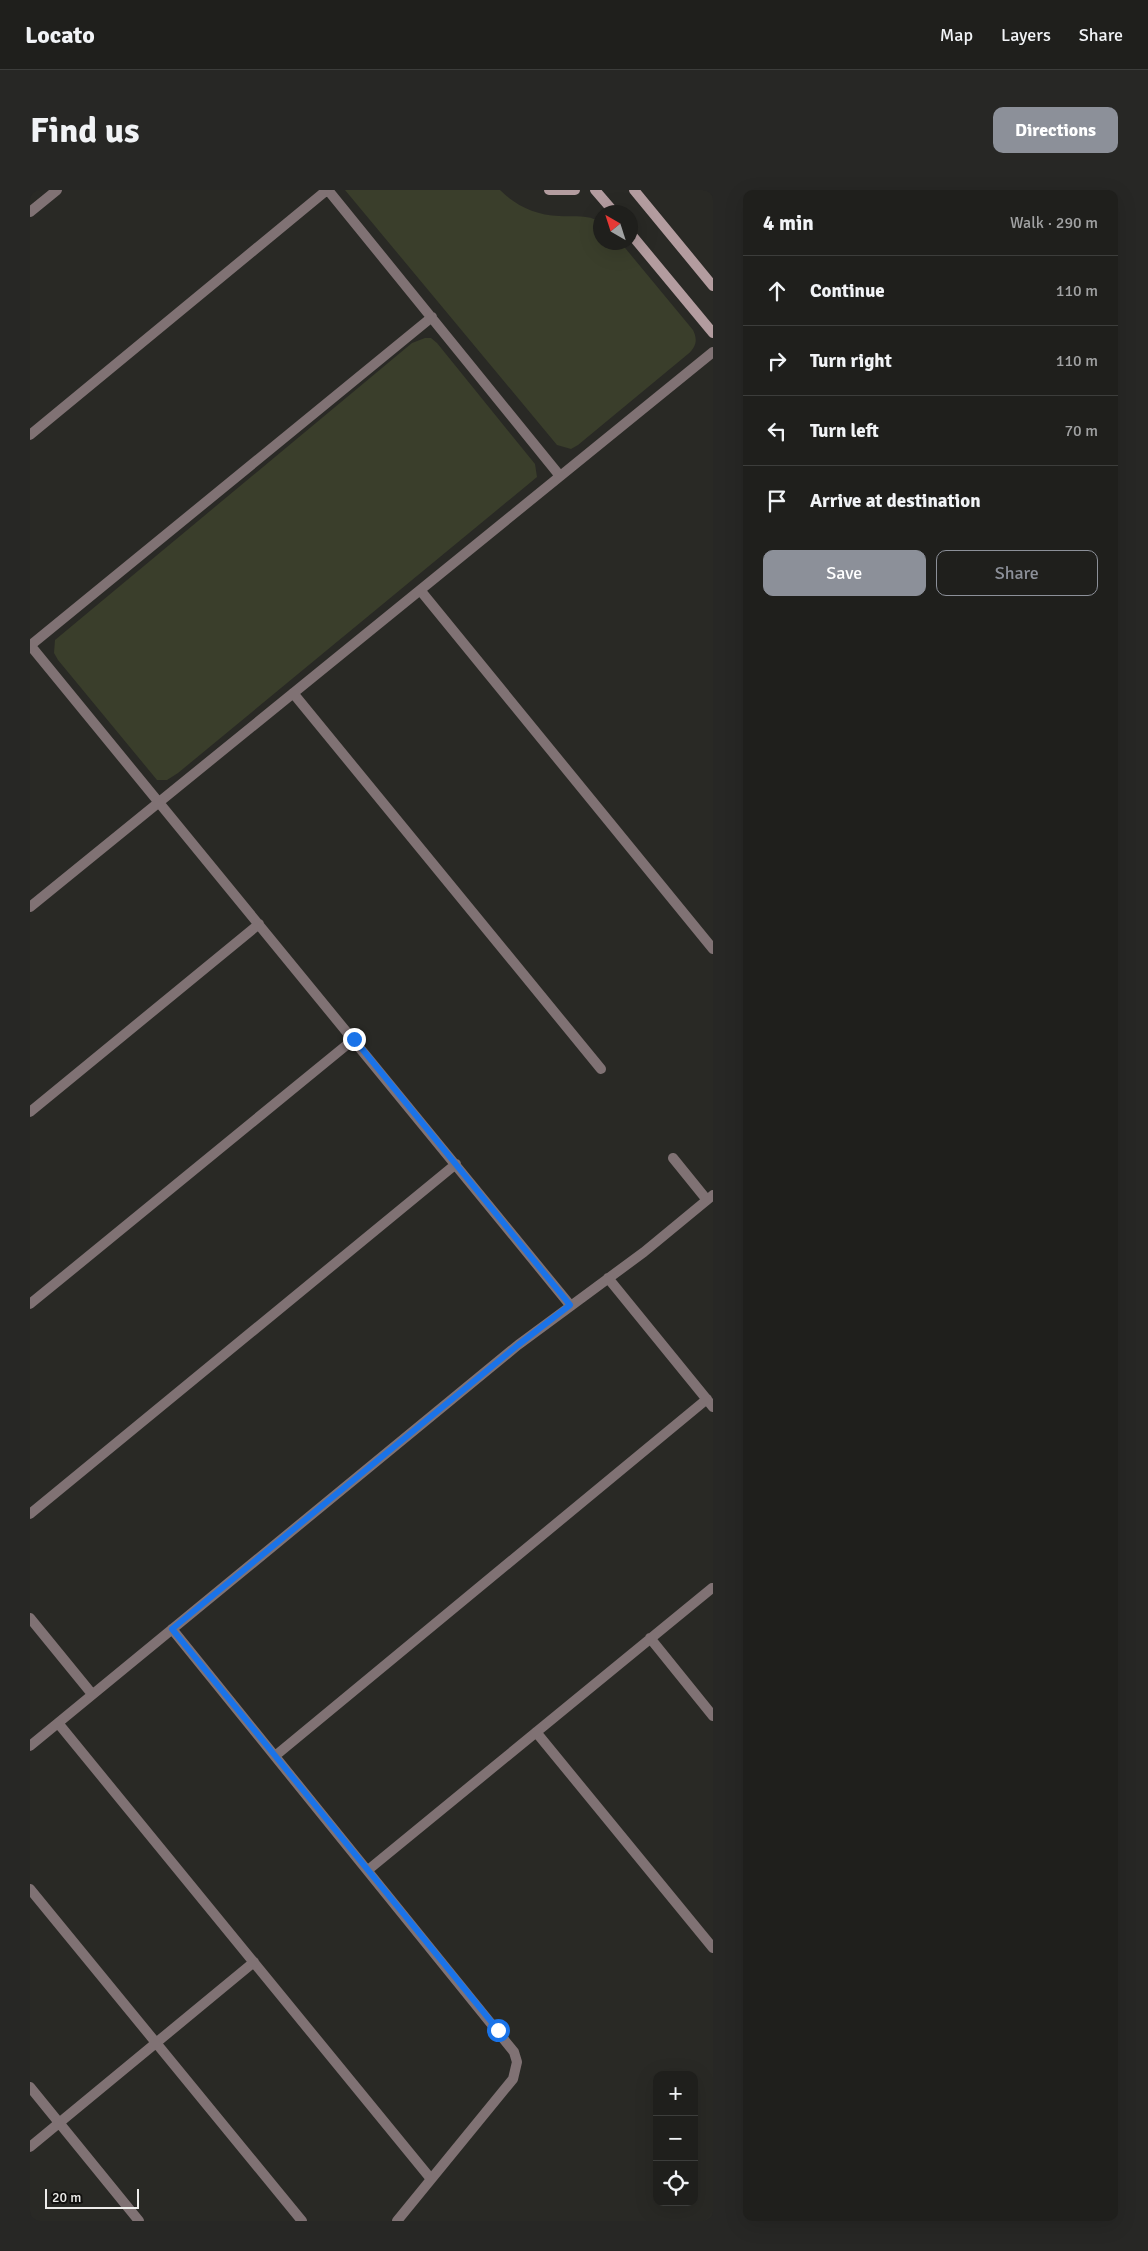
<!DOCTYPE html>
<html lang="en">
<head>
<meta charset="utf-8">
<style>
	:root { --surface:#1f1f1c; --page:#272725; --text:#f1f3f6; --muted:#a1a2a3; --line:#3c3d3b; --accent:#8c9099 }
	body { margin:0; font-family:Signika,sans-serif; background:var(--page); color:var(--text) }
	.controls { position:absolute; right:15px; bottom:15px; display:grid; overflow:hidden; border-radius:10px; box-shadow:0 5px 20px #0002 }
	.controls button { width:45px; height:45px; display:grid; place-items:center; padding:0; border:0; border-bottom:1px solid var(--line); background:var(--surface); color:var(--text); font:25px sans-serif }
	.compass { position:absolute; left:563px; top:15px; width:45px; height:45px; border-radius:50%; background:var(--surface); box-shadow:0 5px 20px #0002; rotate:321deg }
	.scale { position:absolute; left:15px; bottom:12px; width:94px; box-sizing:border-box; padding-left:5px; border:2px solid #edecea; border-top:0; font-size:14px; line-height:18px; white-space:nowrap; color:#edecea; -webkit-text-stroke:4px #12110f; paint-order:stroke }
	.stop { position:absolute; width:15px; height:15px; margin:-11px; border:4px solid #1a73e8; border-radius:50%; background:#fff }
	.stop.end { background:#1a73e8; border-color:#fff; box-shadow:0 1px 5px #0008 }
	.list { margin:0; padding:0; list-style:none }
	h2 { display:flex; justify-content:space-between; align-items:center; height:65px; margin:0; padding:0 20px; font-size:21px }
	h2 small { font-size:16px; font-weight:400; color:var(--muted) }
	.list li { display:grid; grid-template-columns:32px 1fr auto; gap:15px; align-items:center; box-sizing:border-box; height:70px; padding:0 20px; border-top:1px solid var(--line) }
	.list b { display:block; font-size:19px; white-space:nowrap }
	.list em { font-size:16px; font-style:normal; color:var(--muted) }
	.actions { display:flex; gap:10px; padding:15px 20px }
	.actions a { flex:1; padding:11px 0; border:1px solid var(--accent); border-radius:10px; text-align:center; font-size:18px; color:var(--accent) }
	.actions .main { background:var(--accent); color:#fff }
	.icon { flex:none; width:28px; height:28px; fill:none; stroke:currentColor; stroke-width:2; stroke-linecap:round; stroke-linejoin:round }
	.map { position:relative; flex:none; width:683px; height:2031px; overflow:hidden; border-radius:10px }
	header { display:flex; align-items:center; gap:30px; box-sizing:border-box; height:70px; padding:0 25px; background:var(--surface); border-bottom:1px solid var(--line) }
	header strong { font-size:24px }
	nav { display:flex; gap:28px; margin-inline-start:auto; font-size:18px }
	.intro { display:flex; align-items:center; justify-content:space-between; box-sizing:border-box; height:120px; padding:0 30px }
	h1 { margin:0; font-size:35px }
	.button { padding:12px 22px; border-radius:10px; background:var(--accent); color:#fff; font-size:18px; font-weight:700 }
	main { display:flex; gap:30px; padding:0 30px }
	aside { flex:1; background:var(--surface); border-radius:10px; box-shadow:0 5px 20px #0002 }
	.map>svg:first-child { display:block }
	.green { fill:#3a3e2b }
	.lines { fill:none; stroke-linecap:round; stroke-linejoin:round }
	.street { stroke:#807274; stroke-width:10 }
	.secondary { stroke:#b39c9f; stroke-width:10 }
	.route { stroke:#1a73e8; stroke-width:6 }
</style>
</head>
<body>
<header>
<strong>Locato</strong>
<nav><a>Map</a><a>Layers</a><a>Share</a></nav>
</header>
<div class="intro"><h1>Find us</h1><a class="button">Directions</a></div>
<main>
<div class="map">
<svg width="683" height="2031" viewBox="0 0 683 2031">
	<rect width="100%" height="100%" fill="#292925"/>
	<!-- green -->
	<path class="green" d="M 315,0 L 470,0 C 486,16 506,25 529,26 C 543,27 558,24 570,32 L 570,52 L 591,53 L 663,140 C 668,150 666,157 658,164 L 548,255 L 541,259 L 527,255 Z
		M 395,148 L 401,148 L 407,153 L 505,274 L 507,287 L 148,583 L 137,590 L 127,590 L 28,470 L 24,463 L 25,450 L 382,153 Z"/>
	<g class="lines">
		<!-- street -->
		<path class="street" d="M 298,0 L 530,286
			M 0,22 L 27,0
			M 0,245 L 297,0
			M 390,400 L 683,759
			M 0,455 L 540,1115
			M 1,455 L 402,127
			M 263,503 L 571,879
			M 0,717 L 683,162
			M 0,922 L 229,734
			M 643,968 L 677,1010
			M 578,1088 L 683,1217
			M 0,1114 L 324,849
			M 0,1324 L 426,974
			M 0,1428 L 62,1504
			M 142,1439 L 484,1862 L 487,1872 L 483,1889 L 367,2031
			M 620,1448 L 683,1526
			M 28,1533 L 401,1989
			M 506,1542 L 683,1758
			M 0,1556 L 488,1155 L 614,1062 L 683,1005
			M 245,1566 L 677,1209
			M 338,1680 L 682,1398
			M 0,1699 L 272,2031
			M 0,1897 L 109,2031
			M 0,1957 L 224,1772"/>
		<!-- secondary -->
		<path class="secondary" d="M 519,0 L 545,0
			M 565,0 L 584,22
			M 604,0 L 683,96
			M 600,43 L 683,143"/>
	</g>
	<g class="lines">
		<!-- route -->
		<path class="route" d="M 324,849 L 540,1115 L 488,1155 L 142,1439 L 468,1840"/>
	</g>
</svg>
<div class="controls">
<button>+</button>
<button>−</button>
<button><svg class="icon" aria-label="locate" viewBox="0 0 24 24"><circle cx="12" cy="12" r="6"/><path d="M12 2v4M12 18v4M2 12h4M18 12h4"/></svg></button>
</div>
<svg class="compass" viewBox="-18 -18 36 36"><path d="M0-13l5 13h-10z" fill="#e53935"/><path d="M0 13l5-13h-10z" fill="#a1a2a3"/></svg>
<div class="scale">20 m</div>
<div class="stop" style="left:468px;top:1840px"></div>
<div class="stop end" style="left:324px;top:849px"></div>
</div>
<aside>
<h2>4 min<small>Walk · 290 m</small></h2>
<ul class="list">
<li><svg class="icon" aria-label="ahead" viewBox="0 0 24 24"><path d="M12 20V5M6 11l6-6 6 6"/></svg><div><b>Continue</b></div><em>110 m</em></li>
<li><svg class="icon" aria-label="right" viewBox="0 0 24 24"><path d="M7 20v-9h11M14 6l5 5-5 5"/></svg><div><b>Turn right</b></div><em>110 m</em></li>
<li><svg class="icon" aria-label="left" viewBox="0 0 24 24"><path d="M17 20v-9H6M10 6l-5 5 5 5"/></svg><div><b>Turn left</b></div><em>70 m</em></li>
<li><svg class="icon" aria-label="arrive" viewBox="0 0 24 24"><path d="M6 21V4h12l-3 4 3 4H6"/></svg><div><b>Arrive at destination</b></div></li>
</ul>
<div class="actions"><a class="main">Save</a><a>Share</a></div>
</aside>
</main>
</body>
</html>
